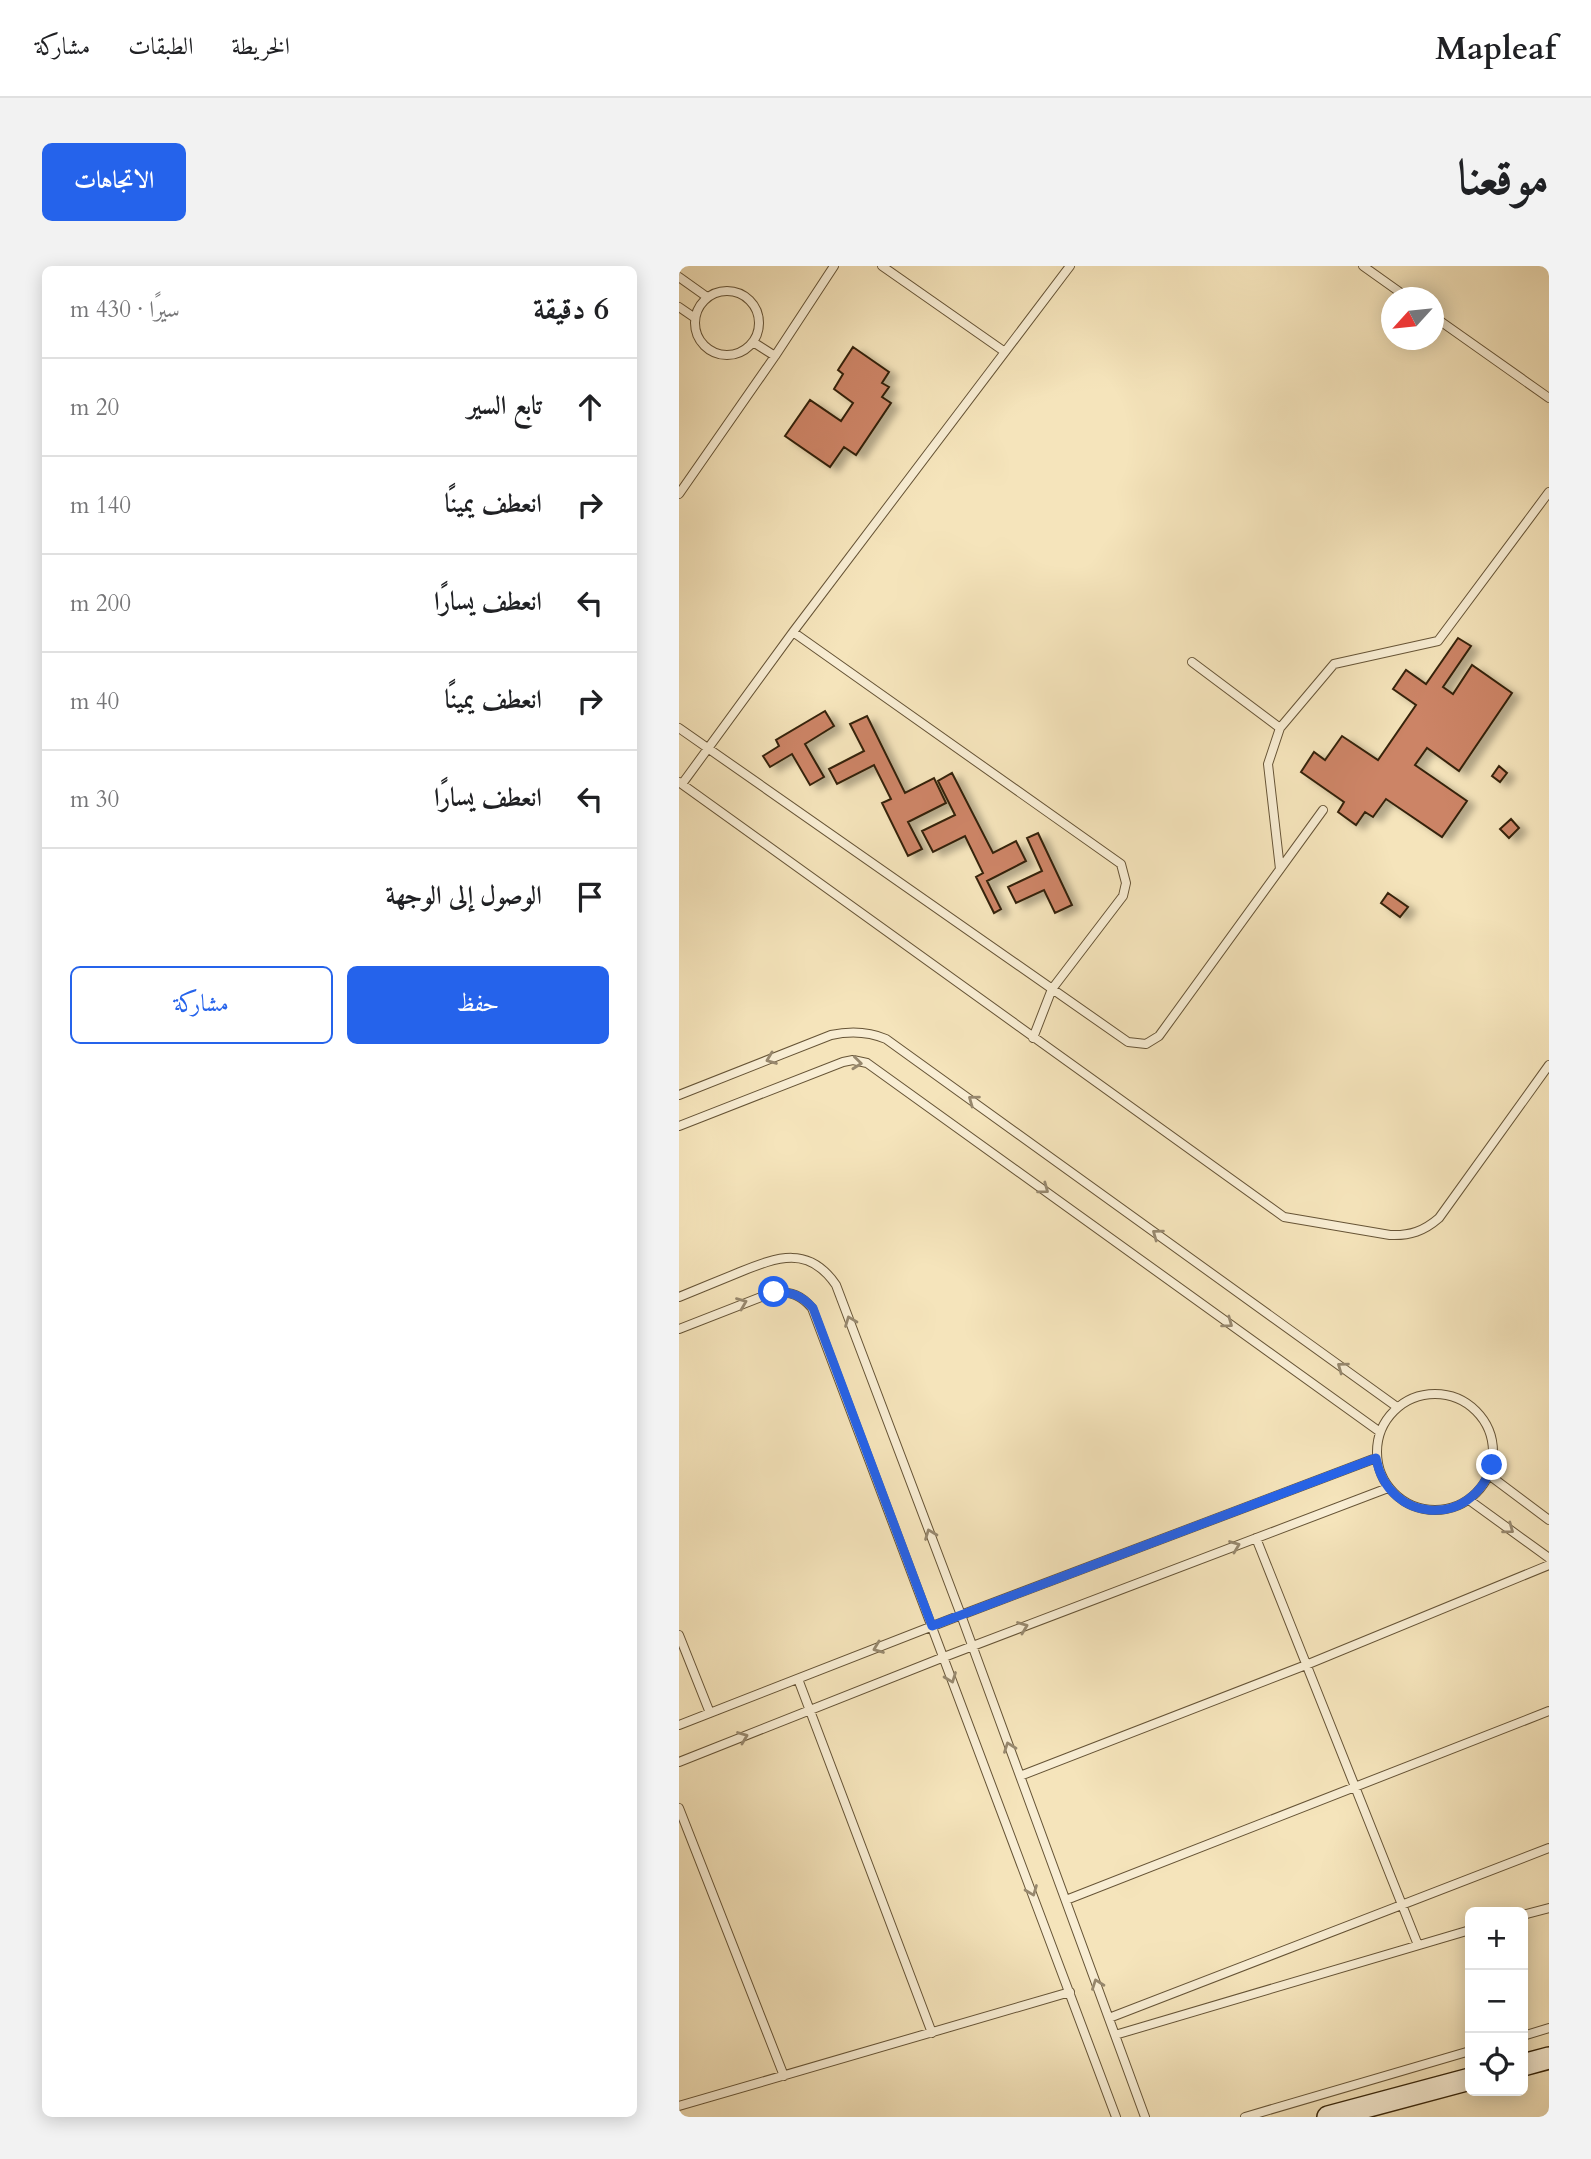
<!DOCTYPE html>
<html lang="ar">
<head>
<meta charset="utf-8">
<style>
	:root { --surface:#fff; --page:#f2f2f2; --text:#202124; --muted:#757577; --line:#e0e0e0; --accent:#2563eb }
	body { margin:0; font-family:Cardo,Amiri,serif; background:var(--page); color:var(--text); direction:rtl }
	.controls { position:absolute; right:21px; bottom:21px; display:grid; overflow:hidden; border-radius:10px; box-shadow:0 4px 18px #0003 }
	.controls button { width:63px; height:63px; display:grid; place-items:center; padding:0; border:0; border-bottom:2px solid var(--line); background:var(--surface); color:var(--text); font:35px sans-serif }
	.compass { position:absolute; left:702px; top:21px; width:63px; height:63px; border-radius:50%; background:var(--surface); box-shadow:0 4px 18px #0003; rotate:243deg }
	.stop { position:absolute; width:21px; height:21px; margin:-16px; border:5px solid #2563eb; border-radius:50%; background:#fff }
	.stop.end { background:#2563eb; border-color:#fff; box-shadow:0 2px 7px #0008 }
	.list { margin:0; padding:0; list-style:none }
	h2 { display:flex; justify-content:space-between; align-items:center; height:91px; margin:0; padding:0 28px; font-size:30px }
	h2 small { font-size:23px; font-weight:400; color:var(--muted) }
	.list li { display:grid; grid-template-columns:46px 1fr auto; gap:21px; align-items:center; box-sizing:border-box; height:98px; padding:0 28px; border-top:2px solid var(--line) }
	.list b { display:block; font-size:26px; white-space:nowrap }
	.list em { font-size:23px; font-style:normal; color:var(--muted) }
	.actions { display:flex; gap:14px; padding:21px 28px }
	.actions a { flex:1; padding:16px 0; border:2px solid var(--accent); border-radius:10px; text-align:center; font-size:24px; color:var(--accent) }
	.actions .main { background:var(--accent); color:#fff }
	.icon { flex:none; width:38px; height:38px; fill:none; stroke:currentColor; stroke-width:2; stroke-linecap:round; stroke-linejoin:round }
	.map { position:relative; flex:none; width:870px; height:1851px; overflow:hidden; direction:ltr; border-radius:10px }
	header { display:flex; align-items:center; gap:42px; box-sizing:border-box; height:98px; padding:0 35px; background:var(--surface); border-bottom:2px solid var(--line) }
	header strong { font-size:33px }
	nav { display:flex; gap:38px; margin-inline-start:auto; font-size:24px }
	.intro { display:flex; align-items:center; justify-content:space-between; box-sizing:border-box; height:168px; padding:0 42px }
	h1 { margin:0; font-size:49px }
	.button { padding:18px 32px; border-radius:10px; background:var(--accent); color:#fff; font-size:24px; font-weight:700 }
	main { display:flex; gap:42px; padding:0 42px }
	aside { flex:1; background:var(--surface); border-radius:10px; box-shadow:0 4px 18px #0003 }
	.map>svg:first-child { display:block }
	.building { fill:#cc8466; stroke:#362409; stroke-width:2; filter:url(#shadow) }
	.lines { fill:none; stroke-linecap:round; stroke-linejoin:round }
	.lane-casing { stroke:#665436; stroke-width:10 }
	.secondary-casing { stroke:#362409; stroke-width:24 }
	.lane { stroke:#f8edd3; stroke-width:8 }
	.secondary { stroke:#f8edd3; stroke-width:21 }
	.oneway { stroke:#97886e }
	.route { stroke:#2563eb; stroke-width:9 }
</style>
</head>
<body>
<header>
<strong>Mapleaf</strong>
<nav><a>الخريطة</a><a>الطبقات</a><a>مشاركة</a></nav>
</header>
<div class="intro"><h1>موقعنا</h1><a class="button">الاتجاهات</a></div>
<main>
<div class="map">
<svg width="870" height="1851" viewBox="0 0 870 1851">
	<defs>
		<filter id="shadow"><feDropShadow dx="8" dy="4.5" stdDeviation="3.5" flood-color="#0004"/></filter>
	</defs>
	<rect width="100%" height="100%" fill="#f5e4bb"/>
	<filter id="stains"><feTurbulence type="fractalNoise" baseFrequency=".00286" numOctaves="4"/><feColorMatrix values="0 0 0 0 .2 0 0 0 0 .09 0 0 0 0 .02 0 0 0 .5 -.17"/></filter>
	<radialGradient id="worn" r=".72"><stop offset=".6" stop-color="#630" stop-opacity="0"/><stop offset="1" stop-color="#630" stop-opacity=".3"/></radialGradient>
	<!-- building -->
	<path class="building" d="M 174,81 L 210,106 L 203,117 L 210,121 L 203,131 L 212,137 L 177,189 L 165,181 L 151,201 L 106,170 L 131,134 L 162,155 L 174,137 L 155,123 L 164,108 L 159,104 Z
		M 779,372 L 792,380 L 764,421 L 774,428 L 793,399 L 833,427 L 780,505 L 748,482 L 736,499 L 788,535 L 763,571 L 707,533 L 694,551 L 686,546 L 677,559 L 659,546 L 665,536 L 622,506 L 635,486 L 646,494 L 663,470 L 699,494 L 737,439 L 714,423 L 727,404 L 747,418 Z
		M 146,445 L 155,460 L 126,478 L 145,511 L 131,519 L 113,488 L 91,501 L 84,490 L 100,480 L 97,474 Z
		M 188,450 L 226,527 L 255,512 L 267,537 L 229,556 L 243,583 L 229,590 L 203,537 L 212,533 L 195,499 L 158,518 L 150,503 L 185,485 L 171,458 Z
		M 820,500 L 828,507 L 821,516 L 813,510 Z
		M 273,507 L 314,587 L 337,575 L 347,595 L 308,615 L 322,643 L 315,647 L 297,611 L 304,607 L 286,570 L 254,586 L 243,565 L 276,549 L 259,515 Z
		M 832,553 L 840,562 L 830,572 L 821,563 Z
		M 359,567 L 393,639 L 376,647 L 365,624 L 337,637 L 329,621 L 363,605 L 348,572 Z
		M 709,627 L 729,641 L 721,651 L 702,637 Z"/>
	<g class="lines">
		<defs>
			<path id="lane" d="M 203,0 L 326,86
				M 684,0 L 729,32
				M 0,11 L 28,31
				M16 57a32 32 0 1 1 64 0a32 32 0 1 1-64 0Z
				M 0,41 L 16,52
				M 754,50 L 870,132
				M 74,76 L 96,90
				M 0,228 L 96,90 L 155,0
				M 114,366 L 442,598 L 447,617 L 444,630 L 373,723 L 354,772
				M 513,396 L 601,462
				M 0,462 L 449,776 L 467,778 L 480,770 L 644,544
				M 0,516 L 605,951 L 711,969 C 731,970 745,965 760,952 L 870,799
				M 3,518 L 114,366 L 391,0
				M 601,603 L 589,498 L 601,462 L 655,398 L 759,375 L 870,226
				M 0,829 L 152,769 C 171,765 188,765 207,773 L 718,1141
				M 0,860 L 164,796 L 174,794 L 188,797 L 701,1166
				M 0,1031 C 20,1023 41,1014 61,1006 C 98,991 130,979 157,1019 L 282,1349 L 466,1851
				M 0,1063 L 95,1026 C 112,1025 123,1030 133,1042 L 437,1851
				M698 1186a58 58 0 1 1 116 0a58 58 0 1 1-116 0Z
				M 810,1209 L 870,1254
				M 790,1234 L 870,1292
				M 577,1272 L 739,1679
				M 0,1369 L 31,1447
				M 119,1413 L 253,1767
				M 0,1459 L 282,1349 L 697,1192
				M 0,1496 L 265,1391 L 709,1222
				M 341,1510 L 627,1399 L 870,1299
				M 0,1542 L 105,1810
				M 387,1634 L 870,1445
				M 844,1649 L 870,1642
				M 430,1752 L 870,1582
				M 436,1769 L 791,1664
				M 844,1770 L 870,1762
				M 0,1840 L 391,1726
				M 566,1851 L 791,1785"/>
			<path id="secondary" d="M 844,1799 L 870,1792
				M 649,1851 L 791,1813"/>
		</defs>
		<!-- lane casing -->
		<use href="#lane" class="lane-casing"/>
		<!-- secondary casing -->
		<use href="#secondary" class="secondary-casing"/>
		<!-- lane -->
		<use href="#lane" class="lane"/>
		<!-- secondary -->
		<use href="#secondary" class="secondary"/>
	</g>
	<!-- one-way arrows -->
	<defs><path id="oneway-chevron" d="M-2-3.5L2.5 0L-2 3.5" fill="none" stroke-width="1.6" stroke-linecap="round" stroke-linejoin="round" transform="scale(1.75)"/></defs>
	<g class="oneway">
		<use href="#oneway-chevron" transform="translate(92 793) rotate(159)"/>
		<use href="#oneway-chevron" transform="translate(178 797) rotate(6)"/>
		<use href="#oneway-chevron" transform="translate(294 834) rotate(-144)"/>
		<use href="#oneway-chevron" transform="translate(365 923) rotate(36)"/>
		<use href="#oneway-chevron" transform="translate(478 968) rotate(-144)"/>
		<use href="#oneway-chevron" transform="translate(63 1037) rotate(-22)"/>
		<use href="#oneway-chevron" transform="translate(171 1055) rotate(-111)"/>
		<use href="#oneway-chevron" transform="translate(549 1057) rotate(36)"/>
		<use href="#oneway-chevron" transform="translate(663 1101) rotate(-144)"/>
		<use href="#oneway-chevron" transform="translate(830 1263) rotate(36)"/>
		<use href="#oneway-chevron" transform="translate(251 1268) rotate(-111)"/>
		<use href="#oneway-chevron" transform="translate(556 1280) rotate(-21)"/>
		<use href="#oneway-chevron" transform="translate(344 1361) rotate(-21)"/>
		<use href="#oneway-chevron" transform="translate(199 1382) rotate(159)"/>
		<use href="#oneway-chevron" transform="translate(272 1412) rotate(69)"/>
		<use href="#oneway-chevron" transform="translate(64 1471) rotate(-21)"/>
		<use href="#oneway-chevron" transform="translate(330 1481) rotate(-110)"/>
		<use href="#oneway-chevron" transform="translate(353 1625) rotate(69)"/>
		<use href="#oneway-chevron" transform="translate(418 1718) rotate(-110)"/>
	</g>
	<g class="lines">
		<!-- route -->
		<path class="route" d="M 95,1026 C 112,1025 123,1030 134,1042 L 253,1360 L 697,1192 C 709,1258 793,1263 813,1199"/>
	</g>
	<rect width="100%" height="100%" filter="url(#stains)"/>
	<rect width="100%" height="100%" fill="url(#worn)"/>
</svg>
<div class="controls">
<button>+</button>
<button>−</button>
<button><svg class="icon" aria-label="locate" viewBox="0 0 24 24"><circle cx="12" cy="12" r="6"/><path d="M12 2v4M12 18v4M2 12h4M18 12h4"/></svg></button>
</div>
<svg class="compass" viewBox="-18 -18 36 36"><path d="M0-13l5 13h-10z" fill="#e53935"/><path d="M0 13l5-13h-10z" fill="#757577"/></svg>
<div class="stop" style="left:95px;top:1026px"></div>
<div class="stop end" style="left:813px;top:1199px"></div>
</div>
<aside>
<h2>6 دقيقة<small>سيرًا · 430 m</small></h2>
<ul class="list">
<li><svg class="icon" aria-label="ahead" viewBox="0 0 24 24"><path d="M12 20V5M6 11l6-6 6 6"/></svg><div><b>تابع السير</b></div><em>20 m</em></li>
<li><svg class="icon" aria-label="right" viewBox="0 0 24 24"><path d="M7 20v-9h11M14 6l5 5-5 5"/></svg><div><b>انعطف يمينًا</b></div><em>140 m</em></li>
<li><svg class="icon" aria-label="left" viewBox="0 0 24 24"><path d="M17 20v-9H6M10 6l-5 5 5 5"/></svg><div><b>انعطف يسارًا</b></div><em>200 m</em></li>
<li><svg class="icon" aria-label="right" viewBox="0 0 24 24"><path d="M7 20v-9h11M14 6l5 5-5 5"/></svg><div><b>انعطف يمينًا</b></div><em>40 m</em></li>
<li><svg class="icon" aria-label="left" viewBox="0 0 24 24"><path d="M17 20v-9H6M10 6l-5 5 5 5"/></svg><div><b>انعطف يسارًا</b></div><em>30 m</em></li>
<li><svg class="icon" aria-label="arrive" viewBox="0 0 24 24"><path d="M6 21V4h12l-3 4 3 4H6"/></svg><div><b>الوصول إلى الوجهة</b></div></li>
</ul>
<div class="actions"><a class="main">حفظ</a><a>مشاركة</a></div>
</aside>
</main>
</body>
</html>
